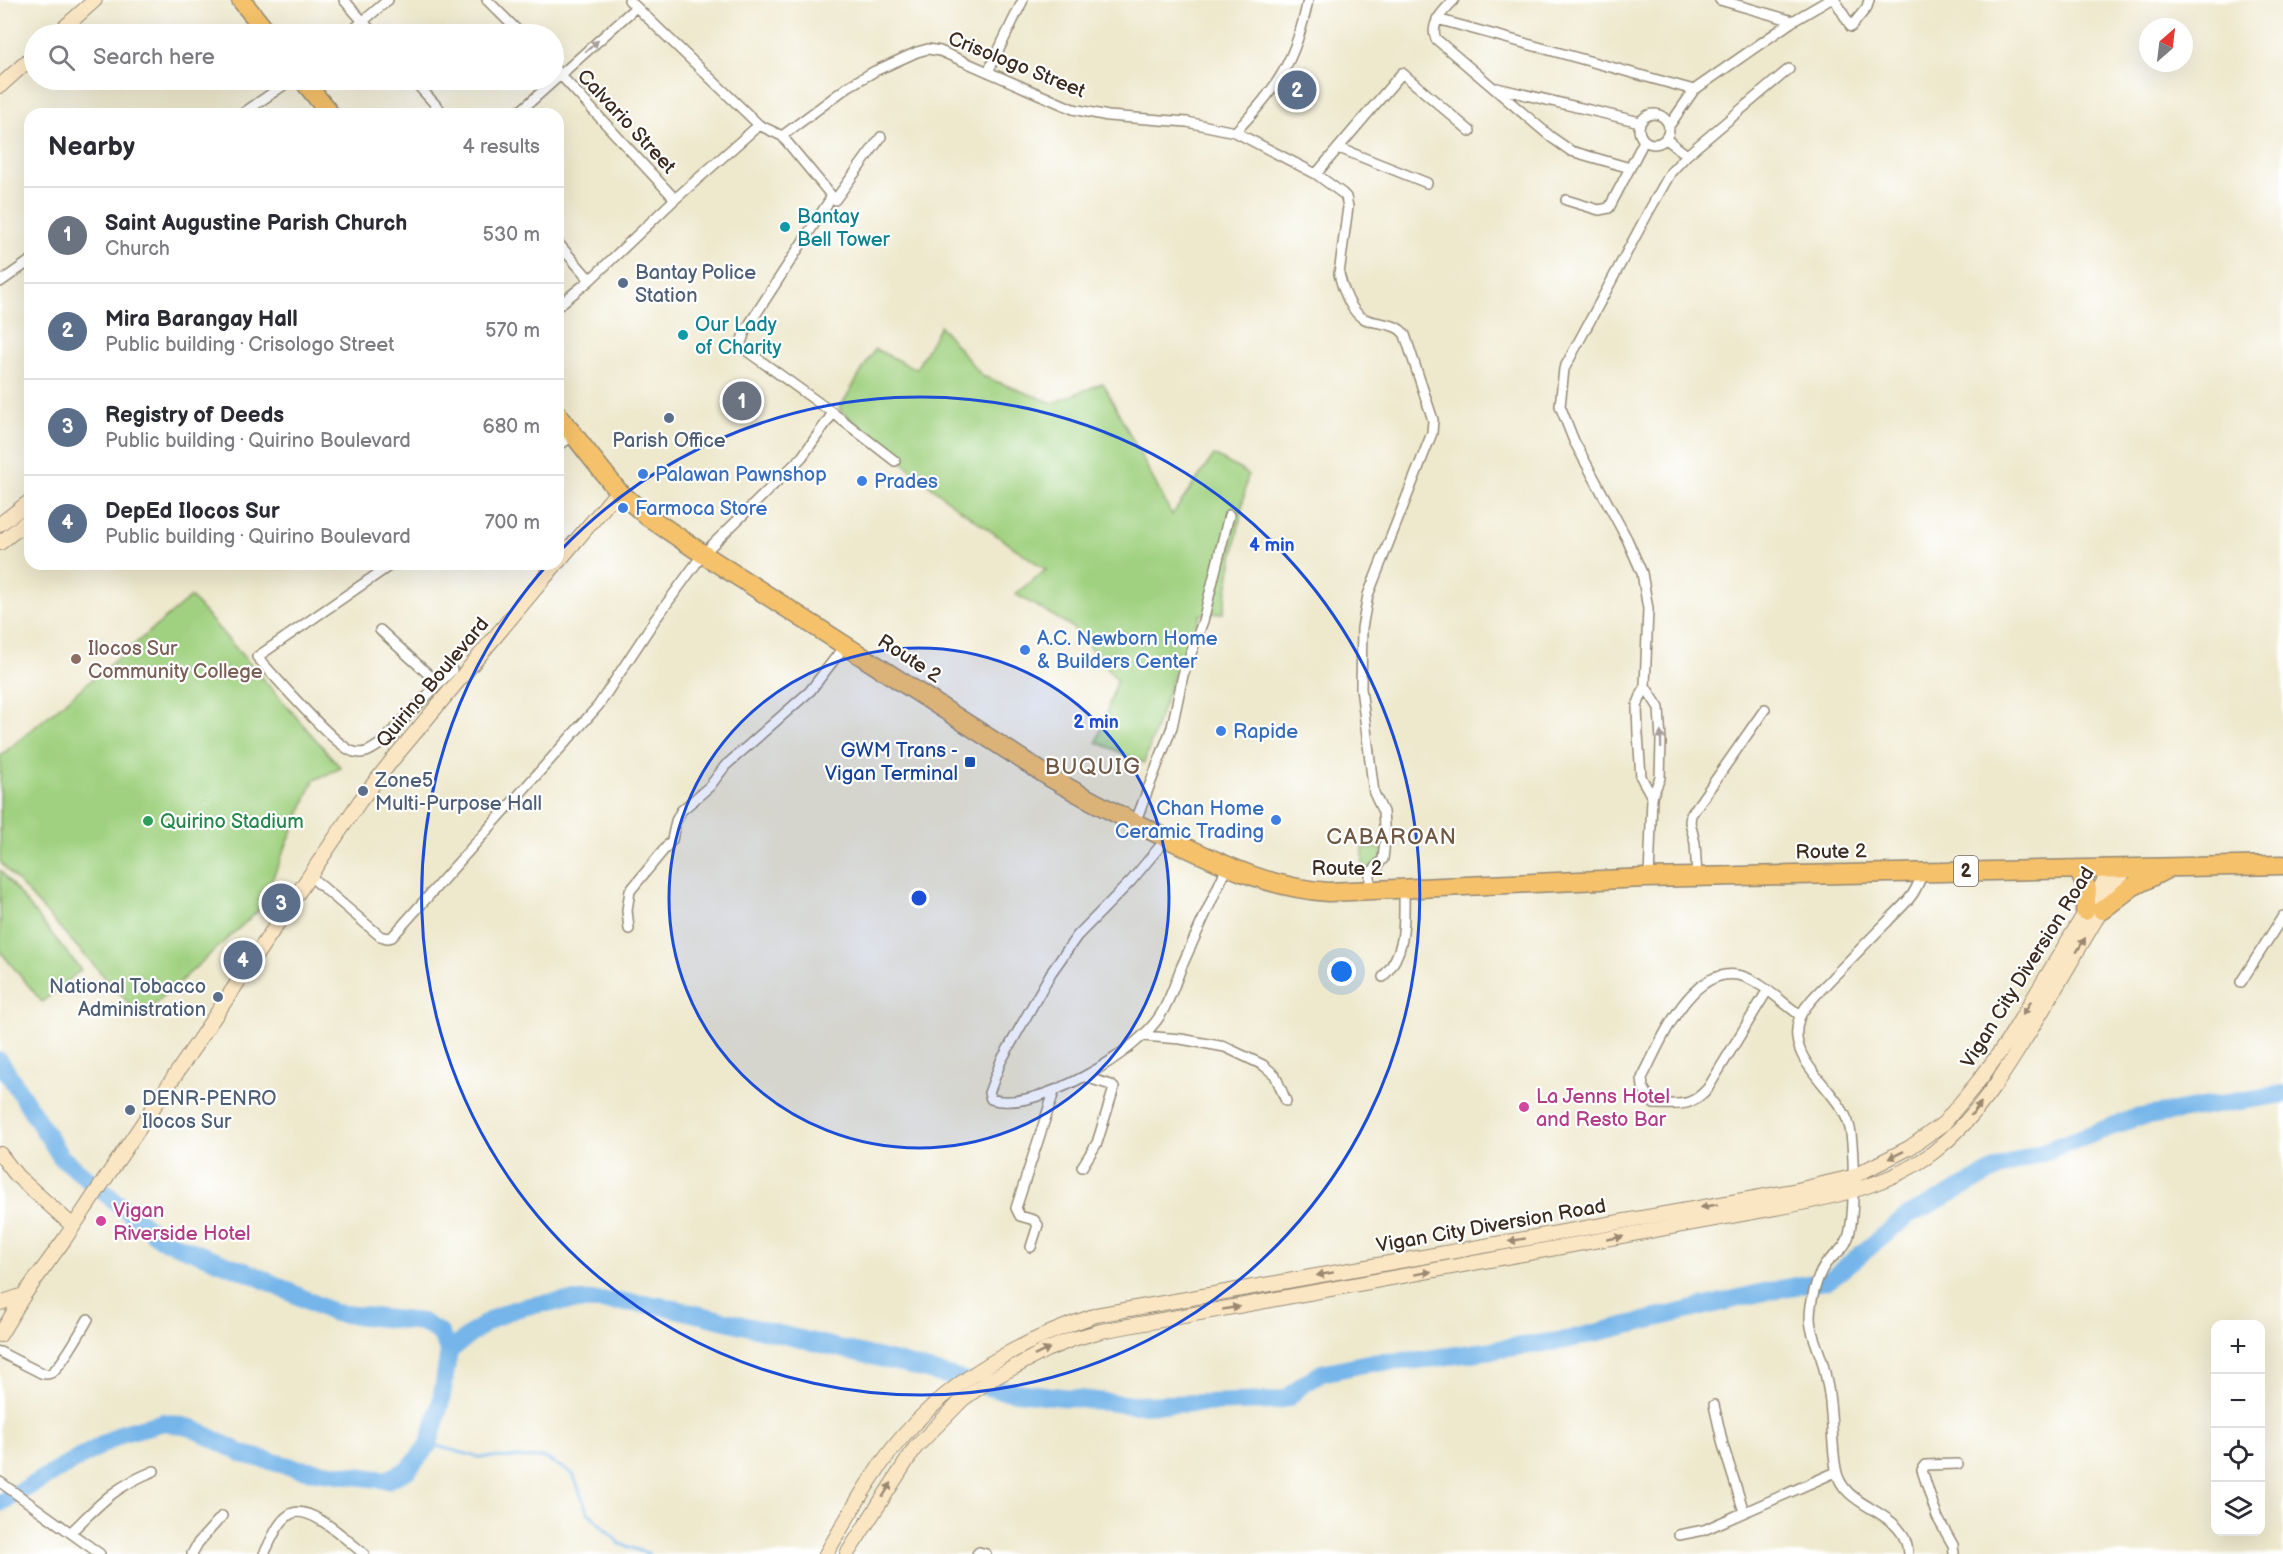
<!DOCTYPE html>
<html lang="en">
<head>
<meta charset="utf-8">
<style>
	:root { --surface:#fff; --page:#f2f2f3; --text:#2b2b33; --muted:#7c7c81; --line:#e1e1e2; --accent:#d1495b }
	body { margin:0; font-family:"Balsamiq Sans",sans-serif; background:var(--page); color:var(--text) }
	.controls { position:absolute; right:18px; bottom:18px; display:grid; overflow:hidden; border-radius:12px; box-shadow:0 6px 24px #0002 }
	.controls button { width:54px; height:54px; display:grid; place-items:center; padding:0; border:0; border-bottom:2px solid var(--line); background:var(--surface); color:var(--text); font:30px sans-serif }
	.compass { position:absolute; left:2139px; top:18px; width:54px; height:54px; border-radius:50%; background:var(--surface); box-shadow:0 6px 24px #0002; rotate:28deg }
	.you { position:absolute; left:1342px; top:972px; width:21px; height:21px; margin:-15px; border:4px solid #fff; border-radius:50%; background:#1a73e8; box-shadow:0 0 0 9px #1a73e833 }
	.badge { display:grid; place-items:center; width:39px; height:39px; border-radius:50%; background:var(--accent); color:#fff; font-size:20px; font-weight:700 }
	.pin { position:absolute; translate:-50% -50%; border:3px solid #fff; box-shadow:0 2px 6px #0006 }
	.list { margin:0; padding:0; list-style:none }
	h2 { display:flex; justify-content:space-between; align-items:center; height:78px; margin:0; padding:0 24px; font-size:26px }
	h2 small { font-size:20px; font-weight:400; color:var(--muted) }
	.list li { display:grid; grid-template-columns:39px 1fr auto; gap:18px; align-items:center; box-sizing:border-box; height:96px; padding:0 24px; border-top:2px solid var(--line) }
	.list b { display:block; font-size:22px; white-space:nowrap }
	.list p { margin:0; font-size:20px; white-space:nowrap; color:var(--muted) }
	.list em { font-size:20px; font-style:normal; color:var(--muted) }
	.icon { flex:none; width:33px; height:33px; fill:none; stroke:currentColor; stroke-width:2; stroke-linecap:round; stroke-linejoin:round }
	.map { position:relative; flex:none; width:2283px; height:1554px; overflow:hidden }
	.search { position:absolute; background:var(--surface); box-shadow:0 6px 24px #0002; left:24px; top:24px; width:540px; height:66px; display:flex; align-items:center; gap:15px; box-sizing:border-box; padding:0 21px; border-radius:33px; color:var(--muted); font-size:22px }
	.panel { position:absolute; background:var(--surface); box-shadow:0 6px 24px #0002; left:24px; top:108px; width:540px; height:462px; border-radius:18px }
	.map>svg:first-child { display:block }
	.green { fill:#a0d180; stroke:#6e7e4f; stroke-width:1.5 }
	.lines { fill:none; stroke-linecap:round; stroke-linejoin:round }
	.stream { stroke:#75b5e9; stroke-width:3 }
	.river { stroke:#75b5e9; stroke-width:18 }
	.street-casing { stroke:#948975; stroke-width:12 }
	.secondary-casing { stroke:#948975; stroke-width:16 }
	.highway-casing { stroke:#948975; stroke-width:21 }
	.street { stroke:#fff; stroke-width:9 }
	.secondary { stroke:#fbe6c4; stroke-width:14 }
	.highway { stroke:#f5c16b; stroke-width:18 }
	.oneway { fill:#a79f9a }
	.oneway2 { fill:#9b8871 }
	.ring { fill:none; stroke:#1d4ed8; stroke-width:3 }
	.culture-dot { fill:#0f9aa8; stroke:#fff; stroke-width:2 }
	.service-dot { fill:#5c6f8a; stroke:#fff; stroke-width:2 }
	.shop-dot { fill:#3f7fe0; stroke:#fff; stroke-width:2 }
	.education-dot { fill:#8d6e63; stroke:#fff; stroke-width:2 }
	.transit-dot { fill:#1a4fb4; stroke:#fff; stroke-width:2 }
	.leisure-dot { fill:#2e9e5b; stroke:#fff; stroke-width:2 }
	.hotel-dot { fill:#d1479c; stroke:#fff; stroke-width:2 }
	.labels { text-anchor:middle; stroke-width:4.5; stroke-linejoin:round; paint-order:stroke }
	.shield { fill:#fff; stroke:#766a62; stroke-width:1.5 }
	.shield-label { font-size:18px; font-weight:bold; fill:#3b2a1e }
	.street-label { font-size:20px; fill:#3b2a1e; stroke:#fff }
	.culture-label { font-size:20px; fill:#0d838f; stroke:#fff; text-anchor:start }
	.service-label { font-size:20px; fill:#4e5e75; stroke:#fff; text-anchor:start }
	.shop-label { font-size:20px; fill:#366cbe; stroke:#fff; text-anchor:start }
	.education-label { font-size:20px; fill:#785e54; stroke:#fff; text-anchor:start }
	.transit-label { font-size:20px; fill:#164399; stroke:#fff; text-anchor:end }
	.leisure-label { font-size:20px; fill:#27864d; stroke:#fff; text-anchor:start }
	.hotel-label { font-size:20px; fill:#b23c85; stroke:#fff; text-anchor:start }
	.quarter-label { font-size:22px; letter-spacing:1.5px; fill:#705944; stroke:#fff }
	.centre { fill:#1d4ed8; stroke:#fff; stroke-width:3 }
	.ring-label { font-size:18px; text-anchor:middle; font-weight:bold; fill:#1d4ed8; stroke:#fff; stroke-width:4.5; stroke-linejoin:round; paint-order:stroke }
</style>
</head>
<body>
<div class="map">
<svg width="2283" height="1554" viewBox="0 0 2283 1554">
	<rect width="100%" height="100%" fill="#fff"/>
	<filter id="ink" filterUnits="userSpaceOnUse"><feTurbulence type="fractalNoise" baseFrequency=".0167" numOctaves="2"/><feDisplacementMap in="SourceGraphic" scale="12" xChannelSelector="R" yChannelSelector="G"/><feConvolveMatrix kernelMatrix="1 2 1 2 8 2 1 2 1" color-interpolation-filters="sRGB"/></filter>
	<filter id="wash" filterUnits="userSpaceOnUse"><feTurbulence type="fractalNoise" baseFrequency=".008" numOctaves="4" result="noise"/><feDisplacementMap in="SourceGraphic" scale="24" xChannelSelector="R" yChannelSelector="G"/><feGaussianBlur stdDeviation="1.35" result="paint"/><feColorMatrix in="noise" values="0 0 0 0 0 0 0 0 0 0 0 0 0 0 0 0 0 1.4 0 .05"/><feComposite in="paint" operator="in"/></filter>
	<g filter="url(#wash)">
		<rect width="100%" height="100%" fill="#eee8cc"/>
		<!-- green -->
		<path class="green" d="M 940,326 L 982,376 L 1053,403 L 1103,383 L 1172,515 L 1214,455 L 1248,474 L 1223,613 L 1201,614 L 1175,672 L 1144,763 L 1097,742 L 1117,680 L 1071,626 L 1015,594 L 1046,570 L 951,503 L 839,409 L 875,349 L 916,369 Z
			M 191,597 L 341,768 L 314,780 L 259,910 L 141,1017 L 0,862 L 0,756 Z
			M 1363,848 L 1382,848 L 1382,874 L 1363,874 Z
			M 0,870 L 81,970 L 42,1002 L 0,951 Z"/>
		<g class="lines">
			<!-- stream -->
			<path class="stream" d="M 429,1444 L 478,1457 L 545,1458 L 573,1474 L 587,1511 L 620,1544 L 649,1554"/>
			<!-- river -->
			<path class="river" d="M 0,1061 L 61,1157 L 161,1239 L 252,1274 L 334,1313 L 422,1322 L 440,1333 L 449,1351 L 441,1401 L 429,1444 L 408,1470 L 387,1480 L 300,1469 L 243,1454 L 192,1428 L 164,1422 L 123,1433 L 0,1503
				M 449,1351 C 464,1340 478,1327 494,1318 C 537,1294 619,1300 667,1307 L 897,1362 L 999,1390 L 1133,1405 L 1274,1401 L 1288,1398 L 1302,1385 L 1322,1373 L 1368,1363 L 1420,1360 L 1566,1340 L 1768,1291 L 1829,1280 L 1908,1216 L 1999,1168 L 2135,1118 L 2283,1094"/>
		</g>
	</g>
	<g filter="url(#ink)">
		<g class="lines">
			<defs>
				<path id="street" d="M 344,0 L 374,34
					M 487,0 L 521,34
					M 629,0 L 759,125
					M 1454,0 C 1444,10 1429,24 1436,39 L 1551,137 L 1571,151 L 1630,168 L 1644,141
					M 1720,0 L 1793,21
					M 1835,0 L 1851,27 L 1867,7 L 1869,0
					M 1437,19 L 1694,90
					M 348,34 L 388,0
					M 554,68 L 675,199
					M 988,72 L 1023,0
					M 413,80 L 444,114
					M 1497,88 L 1640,122
					M1639 129a15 15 0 1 1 30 0a15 15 0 1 1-30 0Z
					M 242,114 L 291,80
					M 517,114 L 636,7
					M 1669,126 L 1694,90 L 1793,21 L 1829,0
					M 1235,132 C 1277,89 1296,60 1308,0
					M 782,136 L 835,200 L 881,137
					M 1339,148 L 1427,183
					M 1687,155 L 1789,69
					M 1316,174 L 1402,73 L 1470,131
					M 831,198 L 745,331 L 740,346 L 833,413 L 895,461
					M 1566,200 L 1599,210 L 1609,208 L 1630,168
					M 558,243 L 590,280
					M 0,282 L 30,261
					M 558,306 L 590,280 L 675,199 L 759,125 L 782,136 L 849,86 L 875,71 L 917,52 L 928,49 L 940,51 L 1073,109 L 1108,116 L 1187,122 L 1235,132 L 1316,174 L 1342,193 L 1346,197 L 1348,207 L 1339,274 C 1342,287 1351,314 1365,319 C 1378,325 1397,322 1405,335 L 1433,420 L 1432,433 L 1368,595 L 1362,628 L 1361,688 L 1374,793 L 1383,812 L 1385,840 L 1383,859 L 1370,874 L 1370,891
					M 558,446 L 574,435
					M 392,564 L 257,657 C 274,675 335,747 354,752 C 365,755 371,750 380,744 L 452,670
					M 380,630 L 438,683
					M 1645,686 L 1659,708 L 1661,741 L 1660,778 L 1652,797 L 1649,878
					M 1652,797 L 1641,777 L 1638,734 L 1637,706 L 1645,686 L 1648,609 L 1642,573 L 1627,539 L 1574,441 L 1560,406 L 1564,369 L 1649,211 L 1671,172 L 1687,155 L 1666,139
					M 1135,823 L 1172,727 L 1183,675 L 1203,621 L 1229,515
					M 1167,838 L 1131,881 L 1077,936 L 1051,973 L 1001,1061 L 989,1093 L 991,1099 C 1035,1114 1139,1052 1161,1014 C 1170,1000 1175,983 1181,968 C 1196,934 1212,900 1227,867
					M 311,877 L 380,936 L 387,938 L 392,937 L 598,706 L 654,621 L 703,554 L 802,457 L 833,413
					M 1697,877 L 1695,843 L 1690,822 L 1691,815 L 1765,709
					M 629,929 L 627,910 L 630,891 L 672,840 L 676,821 L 681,811 L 710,786 L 725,766 L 810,691 L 846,644
					M 1383,977 C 1407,951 1404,924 1404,890
					M 2241,982 L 2283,916
					M 1767,991 L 1708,1088 C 1690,1108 1680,1104 1654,1104 L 1643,1088 L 1642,1078 C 1660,1044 1691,962 1742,976 C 1760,981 1784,1004 1800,1015
					M 1143,1036 L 1181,1039 L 1225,1047 L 1263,1065 L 1275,1075 L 1286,1101
					M 1082,1167 L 1097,1143 L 1114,1088 L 1111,1085 L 1085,1077
					M 1031,1247 L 1038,1225 L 1034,1220 L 1020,1216 L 1016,1208 L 1054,1092
					M 0,1352 L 41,1373 C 45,1374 47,1375 51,1373 C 62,1366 81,1331 88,1319
					M 1714,1405 L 1723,1445 L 1744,1512
					M 0,1482 L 100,1554
					M 71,1532 C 101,1503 114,1487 154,1471
					M 1679,1535 L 1704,1530 L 1836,1472
					M 192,1554 L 198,1543 L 222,1516
					M 264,1554 C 271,1541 277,1523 289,1515 C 308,1501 350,1543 364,1554
					M 977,1554 L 979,1552 L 986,1554
					M 1908,1554 C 1907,1508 1843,1512 1836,1469 C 1831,1442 1833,1415 1828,1388 C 1826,1379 1825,1370 1822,1361 C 1818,1347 1810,1333 1810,1318 C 1810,1303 1816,1278 1825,1265 C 1832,1255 1843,1252 1848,1238 C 1855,1218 1854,1157 1851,1134 C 1846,1091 1784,1065 1799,1019 C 1803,1006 1823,988 1833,977 C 1851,959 1869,940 1887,922 C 1895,913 1905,905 1912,895 C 1917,888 1920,879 1924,871
					M 1954,1554 L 1953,1545 L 1937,1517 L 1922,1470 L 1926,1465 L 1958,1464"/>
				<path id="secondary" d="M 57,34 L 95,0
					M 0,86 L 34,55
					M 0,524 L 30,501
					M 0,543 L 30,519
					M 558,562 L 618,491
					M 0,1154 L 17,1176 L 73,1226
					M 0,1303 L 24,1295
					M 0,1335 L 24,1295 L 64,1240 L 360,801 L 393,759 L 556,564
					M 826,1554 C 850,1514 873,1470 904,1435 C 955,1376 1023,1340 1096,1315 L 1793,1191 L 1852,1177 L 1909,1148 L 1944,1123 L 1981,1078 L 2007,1042 L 2112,868
					M 847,1554 L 915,1448 L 963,1399 L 990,1380 L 1046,1350 L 1073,1339 L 1101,1331 L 1792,1205 C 1841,1195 1894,1183 1935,1151 C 1983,1113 2014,1057 2045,1006 C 2072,960 2099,914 2126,868"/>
				<path id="highway" d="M 241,0 L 268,34
					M 303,80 L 330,114
					M 558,415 L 618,491 L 647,516 L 703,554 L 1051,778 C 1092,802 1134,823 1177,843 C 1228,867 1271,888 1328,892 L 1645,878 L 2283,865
					M 2078,869 L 2087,889 L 2085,911
					M 2102,910 L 2132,887 L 2167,869"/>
			</defs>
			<!-- street casing -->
			<use href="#street" class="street-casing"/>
			<!-- secondary casing -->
			<use href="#secondary" class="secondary-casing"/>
			<!-- highway casing -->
			<use href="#highway" class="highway-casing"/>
			<!-- street -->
			<use href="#street" class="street"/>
			<!-- secondary -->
			<use href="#secondary" class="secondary"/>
			<!-- highway -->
			<use href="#highway" class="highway"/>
		</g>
		<!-- one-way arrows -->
		<defs><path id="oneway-solid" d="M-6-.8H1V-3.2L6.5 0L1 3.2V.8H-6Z" transform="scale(1.5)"/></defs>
		<g class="oneway">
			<use href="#oneway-solid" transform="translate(592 46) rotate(-42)"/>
			<use href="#oneway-solid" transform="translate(1661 740) rotate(-91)"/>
		</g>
		<g class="oneway2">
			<use href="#oneway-solid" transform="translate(2081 945) rotate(-59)"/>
			<use href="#oneway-solid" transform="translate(2027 1008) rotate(121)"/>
			<use href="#oneway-solid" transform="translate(1976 1109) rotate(-52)"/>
			<use href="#oneway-solid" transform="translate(1896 1155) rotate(154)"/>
			<use href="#oneway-solid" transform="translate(1709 1206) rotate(170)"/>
			<use href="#oneway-solid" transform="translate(1615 1238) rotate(-10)"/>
			<use href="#oneway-solid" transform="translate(1517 1240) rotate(170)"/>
			<use href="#oneway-solid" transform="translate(1423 1273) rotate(-10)"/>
			<use href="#oneway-solid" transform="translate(1325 1274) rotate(170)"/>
			<use href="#oneway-solid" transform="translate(1231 1308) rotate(-10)"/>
			<use href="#oneway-solid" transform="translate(1042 1352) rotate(-26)"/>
			<use href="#oneway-solid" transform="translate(887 1490) rotate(-58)"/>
		</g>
	</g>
	<!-- distance rings -->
	<circle cx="919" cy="898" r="250" fill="#1d4ed8" fill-opacity=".12"/>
	<g class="ring">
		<circle cx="919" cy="898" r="250"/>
		<path d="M560 551A499 499 0 1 1 548 564"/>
	</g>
	<!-- markers -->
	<g class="culture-dot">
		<circle cx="785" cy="227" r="6"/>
		<circle cx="683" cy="335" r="6"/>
	</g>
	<g class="service-dot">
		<circle cx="623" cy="283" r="6"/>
		<circle cx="669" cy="418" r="6"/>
		<circle cx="363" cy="791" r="6"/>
		<circle cx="218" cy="997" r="6"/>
		<circle cx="130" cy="1110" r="6"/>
	</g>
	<g class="shop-dot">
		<circle cx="643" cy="474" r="6"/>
		<circle cx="862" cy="481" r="6"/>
		<circle cx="623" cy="508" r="6"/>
		<circle cx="1025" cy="650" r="6"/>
		<circle cx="1221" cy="731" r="6"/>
		<circle cx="1276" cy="820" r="6"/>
	</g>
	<circle class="education-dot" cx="76" cy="659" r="6"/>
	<rect class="transit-dot" x="964" y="756" width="12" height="12" rx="3"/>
	<circle class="leisure-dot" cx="148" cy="821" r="6"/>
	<g class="hotel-dot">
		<circle cx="1524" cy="1107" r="6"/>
		<circle cx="101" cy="1221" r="6"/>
	</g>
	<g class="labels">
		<!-- shield labels -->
		<rect class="shield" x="1954" y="856" width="24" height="30" rx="4.5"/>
		<g class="shield-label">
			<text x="1966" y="877">2</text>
		</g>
		<!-- street labels -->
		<g class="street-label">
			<text transform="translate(1017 64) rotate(22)" y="7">Crisologo Street</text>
			<text transform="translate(627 121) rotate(47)" y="7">Calvario Street</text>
			<text transform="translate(910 658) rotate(33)" y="7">Route 2</text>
			<text transform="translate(432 682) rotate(-50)" y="7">Quirino Boulevard</text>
			<text transform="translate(1831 851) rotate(-1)" y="7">Route 2</text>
			<text x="1347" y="875">Route 2</text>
			<text transform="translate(2027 967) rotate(-58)" y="7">Vigan City Diversion Road</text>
			<text transform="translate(1491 1225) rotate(-10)" y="7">Vigan City Diversion Road</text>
		</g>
		<!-- culture labels -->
		<g class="culture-label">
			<text x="797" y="223">Bantay<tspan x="797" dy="23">Bell Tower</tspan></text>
			<text x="695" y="331">Our Lady<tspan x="695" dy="23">of Charity</tspan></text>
		</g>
		<!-- service labels -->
		<g class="service-label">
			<text x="635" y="279">Bantay Police<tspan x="635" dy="23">Station</tspan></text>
			<text x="669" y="447" text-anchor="middle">Parish Office</text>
			<text x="375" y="787">Zone5<tspan x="375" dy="23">Multi-Purpose Hall</tspan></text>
			<text x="206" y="993" text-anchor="end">National Tobacco<tspan x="206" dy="23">Administration</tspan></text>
			<text x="142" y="1105">DENR-PENRO<tspan x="142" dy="23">Ilocos Sur</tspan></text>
		</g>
		<!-- shop labels -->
		<g class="shop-label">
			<text x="655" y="481">Palawan Pawnshop</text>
			<text x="874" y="488">Prades</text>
			<text x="635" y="515">Farmoca Store</text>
			<text x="1037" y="645">A.C. Newborn Home<tspan x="1037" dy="23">&amp; Builders Center</tspan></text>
			<text x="1233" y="738">Rapide</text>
			<text x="1264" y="815" text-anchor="end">Chan Home<tspan x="1264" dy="23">Ceramic Trading</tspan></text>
		</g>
		<!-- education labels -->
		<g class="education-label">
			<text x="88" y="655">Ilocos Sur<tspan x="88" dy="23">Community College</tspan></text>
		</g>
		<!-- transit labels -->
		<g class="transit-label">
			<text x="958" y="757">GWM Trans -<tspan x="958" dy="23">Vigan Terminal</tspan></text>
		</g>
		<!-- leisure labels -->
		<g class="leisure-label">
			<text x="160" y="828">Quirino Stadium</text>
		</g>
		<!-- hotel labels -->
		<g class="hotel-label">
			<text x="1536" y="1103">La Jenns Hotel<tspan x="1536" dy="23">and Resto Bar</tspan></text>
			<text x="113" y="1217">Vigan<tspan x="113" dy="23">Riverside Hotel</tspan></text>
		</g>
		<!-- quarter labels -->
		<g class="quarter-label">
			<text x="1093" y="774">BUQUIG</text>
			<text x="1392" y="844">CABAROAN</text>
		</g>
	</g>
	<circle cx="919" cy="898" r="9" class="centre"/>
	<g class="ring-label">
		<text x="1272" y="551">4 min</text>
		<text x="1096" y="728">2 min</text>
	</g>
</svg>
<div class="controls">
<button>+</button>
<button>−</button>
<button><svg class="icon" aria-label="locate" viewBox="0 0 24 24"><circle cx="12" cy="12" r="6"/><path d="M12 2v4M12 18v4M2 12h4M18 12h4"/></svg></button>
<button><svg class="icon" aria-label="layers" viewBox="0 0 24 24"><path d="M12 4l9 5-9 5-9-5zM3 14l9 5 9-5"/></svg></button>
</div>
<svg class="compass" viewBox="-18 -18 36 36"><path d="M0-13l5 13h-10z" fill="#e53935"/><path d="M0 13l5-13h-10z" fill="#7c7c81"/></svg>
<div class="you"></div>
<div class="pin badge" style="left:742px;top:401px;background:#6b7280">1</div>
<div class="pin badge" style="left:1297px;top:90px;background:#5c6f8a">2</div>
<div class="pin badge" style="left:281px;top:903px;background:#5c6f8a">3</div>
<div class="pin badge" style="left:243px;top:960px;background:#5c6f8a">4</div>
<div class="search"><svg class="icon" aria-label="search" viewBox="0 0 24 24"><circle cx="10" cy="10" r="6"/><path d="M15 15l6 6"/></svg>Search here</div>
<section class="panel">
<h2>Nearby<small>4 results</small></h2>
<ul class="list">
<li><span class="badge" style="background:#6b7280">1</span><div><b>Saint Augustine Parish Church</b><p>Church</p></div><em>530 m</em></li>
<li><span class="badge" style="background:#5c6f8a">2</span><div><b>Mira Barangay Hall</b><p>Public building · Crisologo Street</p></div><em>570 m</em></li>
<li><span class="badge" style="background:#5c6f8a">3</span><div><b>Registry of Deeds</b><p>Public building · Quirino Boulevard</p></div><em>680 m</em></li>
<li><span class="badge" style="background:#5c6f8a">4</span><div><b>DepEd Ilocos Sur</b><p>Public building · Quirino Boulevard</p></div><em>700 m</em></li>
</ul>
</section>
</div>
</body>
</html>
